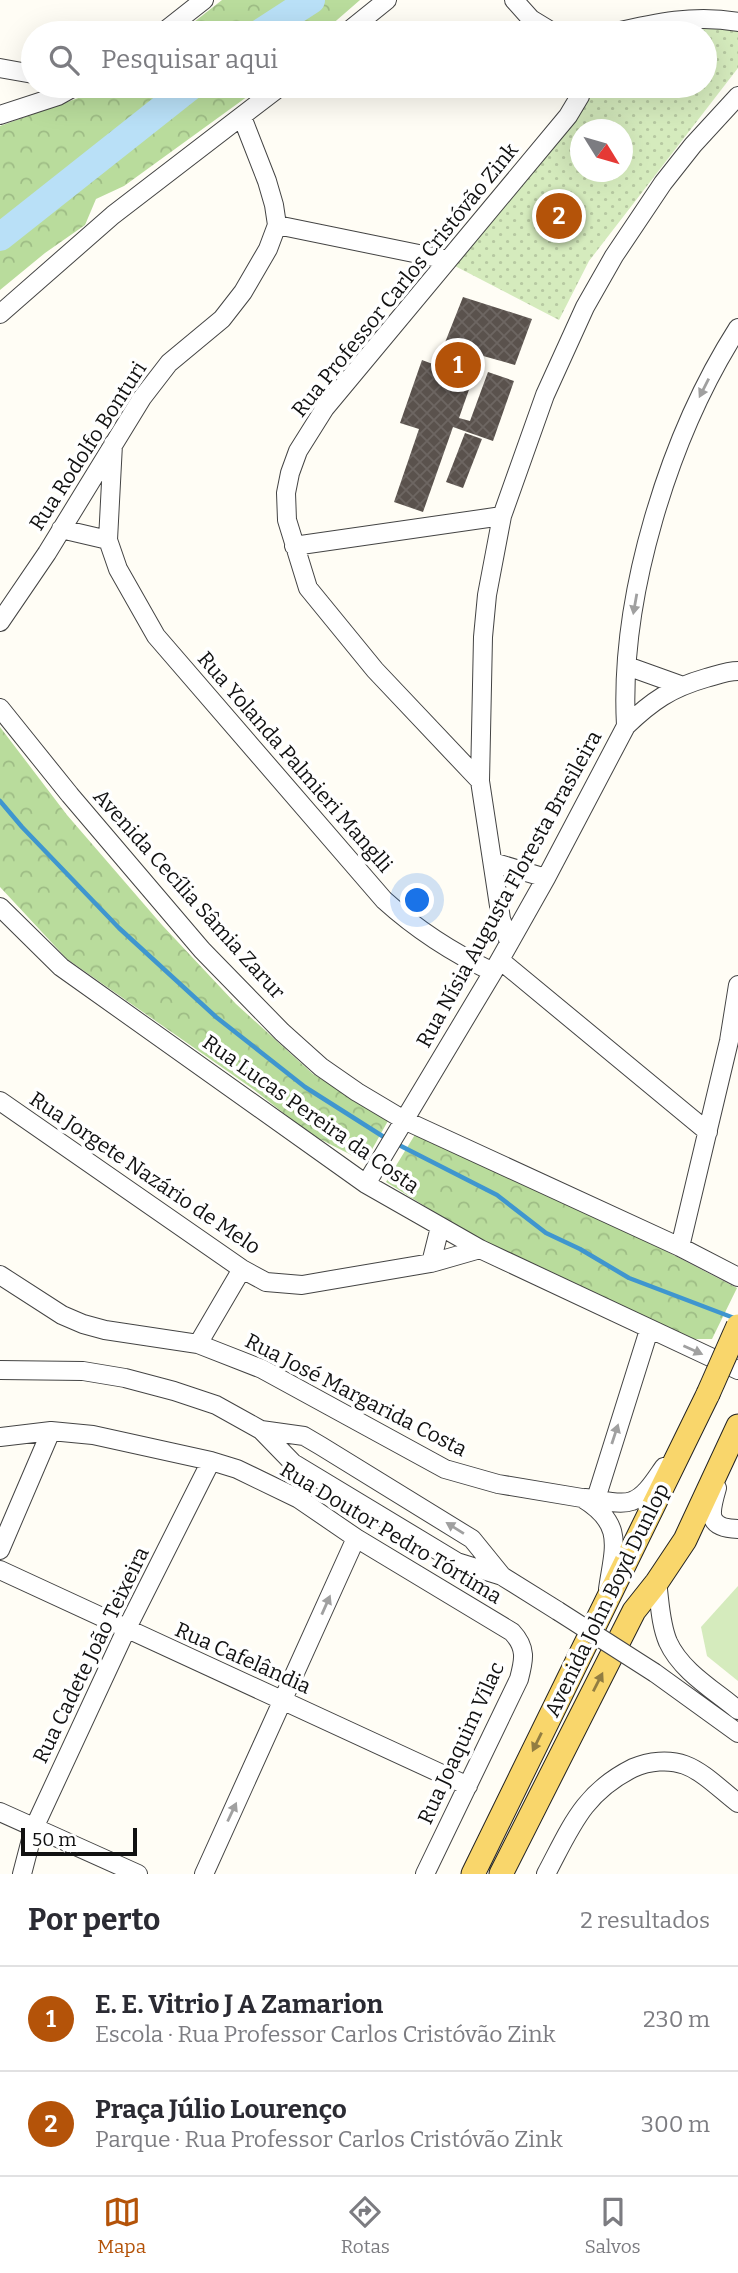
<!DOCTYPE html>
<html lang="pt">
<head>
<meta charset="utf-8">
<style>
	:root { --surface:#fff; --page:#f7f7f7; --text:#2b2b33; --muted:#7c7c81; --line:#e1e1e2; --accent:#b45309 }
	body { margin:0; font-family:Bitter,serif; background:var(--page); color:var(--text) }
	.compass { position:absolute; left:570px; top:119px; width:63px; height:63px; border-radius:50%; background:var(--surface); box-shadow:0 7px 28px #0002; rotate:127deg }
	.scale { position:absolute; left:21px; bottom:18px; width:116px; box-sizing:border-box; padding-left:7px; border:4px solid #111; border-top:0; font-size:19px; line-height:24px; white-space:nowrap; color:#111; -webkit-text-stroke:5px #fff; paint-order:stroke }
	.you { position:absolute; left:418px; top:901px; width:24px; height:24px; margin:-18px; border:5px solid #fff; border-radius:50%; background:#1a73e8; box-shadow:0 0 0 10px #1a73e833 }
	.badge { display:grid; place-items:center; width:46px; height:46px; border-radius:50%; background:var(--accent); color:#fff; font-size:23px; font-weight:700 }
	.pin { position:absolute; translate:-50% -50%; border:4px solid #fff; box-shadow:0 2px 7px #0006 }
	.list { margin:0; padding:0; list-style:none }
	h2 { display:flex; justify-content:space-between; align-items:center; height:91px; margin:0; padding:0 28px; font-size:30px }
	h2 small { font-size:23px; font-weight:400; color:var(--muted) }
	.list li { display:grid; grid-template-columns:46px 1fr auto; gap:21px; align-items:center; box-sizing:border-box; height:105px; padding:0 28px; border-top:2px solid var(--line) }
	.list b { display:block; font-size:26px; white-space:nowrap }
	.list p { margin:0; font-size:23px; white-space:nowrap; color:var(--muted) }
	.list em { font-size:23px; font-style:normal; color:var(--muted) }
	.icon { flex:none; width:38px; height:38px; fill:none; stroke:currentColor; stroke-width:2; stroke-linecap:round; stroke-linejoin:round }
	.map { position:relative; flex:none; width:738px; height:1874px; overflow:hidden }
	.search { position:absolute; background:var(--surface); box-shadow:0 7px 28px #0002; left:21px; right:21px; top:21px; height:77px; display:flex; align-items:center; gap:18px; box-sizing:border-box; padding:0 24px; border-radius:38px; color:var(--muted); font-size:26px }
	.sheet { height:301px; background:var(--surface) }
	nav { display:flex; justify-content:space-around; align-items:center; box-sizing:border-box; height:98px; border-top:2px solid var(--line); background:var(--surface); font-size:19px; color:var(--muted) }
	nav a { display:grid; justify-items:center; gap:4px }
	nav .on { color:var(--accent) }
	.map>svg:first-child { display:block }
	.grass { fill:#d5ebbd }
	.forest { fill:url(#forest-crowns) }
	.park { fill:url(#park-dots); fill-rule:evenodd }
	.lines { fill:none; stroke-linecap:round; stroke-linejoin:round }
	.stream { stroke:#3f96cf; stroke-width:4.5 }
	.river { stroke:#b9e0f7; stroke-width:28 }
	.building { fill:url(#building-cross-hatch) }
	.minor-casing { stroke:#444; stroke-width:20 }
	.major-casing { stroke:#222; stroke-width:25 }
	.minor { stroke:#fff; stroke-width:18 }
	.major { stroke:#f9d66b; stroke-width:23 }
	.minor-bridge-casing { stroke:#444; stroke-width:20; stroke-linecap:butt }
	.major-bridge-casing { stroke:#222; stroke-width:25; stroke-linecap:butt }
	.minor-bridge { stroke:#fff; stroke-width:18 }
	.major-bridge { stroke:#f9d66b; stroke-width:23 }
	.oneway { fill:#a0a0a0 }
	.oneway2 { fill:#917d42 }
	.labels { text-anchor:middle; stroke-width:7; stroke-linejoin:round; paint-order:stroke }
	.street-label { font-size:21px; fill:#111; stroke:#fff }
</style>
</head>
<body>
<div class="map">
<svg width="738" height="1874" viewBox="0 0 738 1874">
	<defs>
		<pattern id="forest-crowns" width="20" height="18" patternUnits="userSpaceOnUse" patternTransform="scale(1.75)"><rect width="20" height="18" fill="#b9dc9c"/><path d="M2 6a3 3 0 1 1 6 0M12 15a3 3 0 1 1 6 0" fill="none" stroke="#9ebc85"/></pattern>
		<pattern id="park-dots" width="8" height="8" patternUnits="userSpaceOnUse" patternTransform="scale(1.75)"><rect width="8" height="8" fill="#d5ebbd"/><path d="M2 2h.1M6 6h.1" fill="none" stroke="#b6c8a1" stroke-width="1.8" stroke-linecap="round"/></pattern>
		<pattern id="building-cross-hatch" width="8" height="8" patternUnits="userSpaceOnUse" patternTransform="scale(1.75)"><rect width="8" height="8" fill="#5a524d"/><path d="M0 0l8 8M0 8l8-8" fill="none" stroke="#6d6662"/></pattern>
	</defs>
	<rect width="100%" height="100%" fill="#fffdf5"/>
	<!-- grass -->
	<path class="grass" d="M 738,1586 L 738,1681 L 707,1656 L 701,1627 Z"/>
	<!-- forest -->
	<path class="forest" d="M 222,0 L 360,0 L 322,33 L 180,33 Z
		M 98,86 L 262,86 L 124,186 L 96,199 L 85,225 L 45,253 L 0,290 L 0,126 L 81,97 Z
		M 0,727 L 67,815 L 162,925 L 236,1004 L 313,1074 L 389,1119 L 365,1162 L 310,1134 L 253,1089 L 67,959 L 0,887 Z
		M 416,1133 L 664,1250 L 737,1288 L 712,1339 L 692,1339 L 645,1319 L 473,1236 L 386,1182 Z"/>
	<!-- park -->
	<path class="park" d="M 682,24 L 738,28 L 738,68 L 589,261 L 559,320 L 453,265 L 574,120 L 591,86 L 705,86 L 705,33 L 655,33 ZM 580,130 L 622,130 L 622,172 L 580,172 Z"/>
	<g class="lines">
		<!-- stream -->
		<path class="stream" d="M 0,801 L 22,827 L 119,928 L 216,1017 L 305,1087 L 387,1139
			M 395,1143 L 497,1195 L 546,1233 L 580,1249 L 629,1278 L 734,1318"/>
		<!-- river -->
		<path class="river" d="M 260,33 L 311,0
			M 0,237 L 191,86"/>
	</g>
	<!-- building -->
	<path class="building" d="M 463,297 L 532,319 L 515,365 L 444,345 Z
		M 444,347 L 466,355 L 458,379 L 471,384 L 459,418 L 470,421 L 488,372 L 514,381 L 493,441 L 453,427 L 423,512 L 394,502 L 419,429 L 400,423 L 422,360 L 438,366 Z
		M 465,433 L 482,439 L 463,488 L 446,482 Z"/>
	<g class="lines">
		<defs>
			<path id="minor" d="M 514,0 L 531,19 L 554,33
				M 162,33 L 204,0
				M 346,33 L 387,0
				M 612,33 C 655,23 695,14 738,22
				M 0,68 L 33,74
				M 471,86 L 480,86
				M 0,115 L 58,96 L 76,86
				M 277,225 L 448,260
				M 0,314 L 113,215 L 281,86
				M 113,444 L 108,540 L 118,569 L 156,636 L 384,900 C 416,929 453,953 493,972
				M 61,529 L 108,540
				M 294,546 L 502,516
				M 0,622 L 47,553 L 142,398 L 169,363 L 222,319 L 243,292 L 268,249 L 277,225 L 274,205 L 267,181 L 242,117
				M 627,666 L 680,685
				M 0,708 L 70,795 L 202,950 L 282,1032 L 321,1067 L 357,1092 L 404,1120 L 680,1247 L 738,1277
				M 626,726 C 619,597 669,436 738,328
				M 480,781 L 375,670 L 308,588 L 287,520 L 286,493 L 290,473 L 298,451 L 325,408 L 568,116 L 580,96 L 582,86
				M 493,862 L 546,878
				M 0,907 L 61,967 L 366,1184 L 480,1249 L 738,1370
				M 509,942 L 501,919 L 480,781 L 483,637 L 487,595 L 502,516 L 545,395 L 585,307 L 614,256 L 663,183 L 693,145 L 738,96
				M 500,960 L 708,1132
				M 0,1101 L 242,1269 L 266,1282 L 302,1285 L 431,1263 L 480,1249
				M 366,1184 L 493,972 L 546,878 L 626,726 C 652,701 671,688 706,678 C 717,675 727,671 738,671
				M 680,1247 L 729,1041 L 738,985
				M 431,1263 L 440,1227
				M 0,1275 L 62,1315 L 83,1324 L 105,1330 L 198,1344 L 262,1369 L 445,1469 L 498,1484 L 582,1498 C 625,1524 614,1547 608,1589
				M 198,1344 L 242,1269
				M 0,1370 L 83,1371 L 125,1378 L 174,1391 L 216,1405 L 261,1430 L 293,1463 L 457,1562 L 502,1576 L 558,1611
				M 261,1430 L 304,1436 L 321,1446 L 472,1539 L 502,1576
				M 0,1437 L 51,1431 L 93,1435 L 211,1461 L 237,1469 L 299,1499 L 356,1538 L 512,1632 C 527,1648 524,1660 519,1679 L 425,1874
				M 717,1488 C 710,1512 705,1528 738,1529
				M 585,1498 C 599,1499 619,1506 632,1501 C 646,1496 656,1478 664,1467
				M 594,1505 L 649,1330
				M 0,1550 L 51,1431
				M 0,1570 L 468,1786
				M 657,1582 C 660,1602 660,1623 668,1642 C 681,1671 714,1690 738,1710
				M 655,1673 L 738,1733
				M 0,1812 L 138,1874
				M 22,1874 L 34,1828 L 126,1630 L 211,1461
				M 204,1874 L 356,1538
				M 546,1874 C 571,1827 583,1793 633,1768 C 649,1761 669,1759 685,1765 C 704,1772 722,1791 738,1803"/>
			<path id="major" d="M 473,1874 L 708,1394
				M 501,1874 L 634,1611 L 657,1582 L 685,1540 L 738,1426"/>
		</defs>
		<!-- minor casing -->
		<use href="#minor" class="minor-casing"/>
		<!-- major casing -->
		<use href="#major" class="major-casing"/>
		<!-- minor -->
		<use href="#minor" class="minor"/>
		<!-- major -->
		<use href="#major" class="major"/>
		<defs>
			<path id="minor-bridge" d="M 558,1611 L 655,1673"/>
			<path id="major-bridge" d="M 708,1394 L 738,1326"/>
		</defs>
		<!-- minor-bridge casing -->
		<use href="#minor-bridge" class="minor-bridge-casing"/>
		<!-- major-bridge casing -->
		<use href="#major-bridge" class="major-bridge-casing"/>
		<!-- minor-bridge -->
		<use href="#minor-bridge" class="minor-bridge"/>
		<!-- major-bridge -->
		<use href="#major-bridge" class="major-bridge"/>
	</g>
	<!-- one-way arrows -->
	<defs><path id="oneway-solid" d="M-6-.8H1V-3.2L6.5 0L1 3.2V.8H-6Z" transform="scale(1.75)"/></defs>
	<g class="oneway">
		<use href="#oneway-solid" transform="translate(704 388) rotate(117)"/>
		<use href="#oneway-solid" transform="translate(635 604) rotate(100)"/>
		<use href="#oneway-solid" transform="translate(693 1350) rotate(24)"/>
		<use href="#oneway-solid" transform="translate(615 1434) rotate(-72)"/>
		<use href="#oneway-solid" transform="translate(455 1528) rotate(-148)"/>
		<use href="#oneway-solid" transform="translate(326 1605) rotate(-66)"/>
		<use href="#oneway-solid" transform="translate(232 1812) rotate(-65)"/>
	</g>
	<g class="oneway2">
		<use href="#oneway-solid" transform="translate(598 1682) rotate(-63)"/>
		<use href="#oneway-solid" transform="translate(537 1742) rotate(116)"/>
	</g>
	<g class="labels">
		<!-- street labels -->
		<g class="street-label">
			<text transform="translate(405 280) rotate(-51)" y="7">Rua Professor Carlos Cristóvão Zink</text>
			<text transform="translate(88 446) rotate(-57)" y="7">Rua Rodolfo Bonturi</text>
			<text transform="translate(295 762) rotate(49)" y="7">Rua Yolanda Palmieri Manglli</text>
			<text transform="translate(509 889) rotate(-61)" y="7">Rua Nísia Augusta Floresta Brasileira</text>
			<text transform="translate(189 894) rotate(48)" y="7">Avenida Cecília Sâmia Zarur</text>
			<text transform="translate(311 1114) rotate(35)" y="7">Rua Lucas Pereira da Costa</text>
			<text transform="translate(145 1173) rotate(34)" y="7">Rua Jorgete Nazário de Melo</text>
			<text transform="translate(356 1395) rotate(27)" y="7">Rua José Margarida Costa</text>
			<text transform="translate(391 1533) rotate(31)" y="7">Rua Doutor Pedro Tórtima</text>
			<text transform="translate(607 1600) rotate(-64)" y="7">Avenida John Boyd Dunlop</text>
			<text transform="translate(91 1655) rotate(-64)" y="7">Rua Cadete João Teixeira</text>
			<text transform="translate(243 1658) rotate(24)" y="7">Rua Cafelândia</text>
			<text transform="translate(461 1743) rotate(-65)" y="7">Rua Joaquim Vilac</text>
		</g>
	</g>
</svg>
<svg class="compass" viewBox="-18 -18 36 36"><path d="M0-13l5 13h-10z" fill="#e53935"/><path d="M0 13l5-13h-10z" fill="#7c7c81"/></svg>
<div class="scale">50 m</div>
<div class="you"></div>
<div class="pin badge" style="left:458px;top:365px">1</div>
<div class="pin badge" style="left:559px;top:216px">2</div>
<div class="search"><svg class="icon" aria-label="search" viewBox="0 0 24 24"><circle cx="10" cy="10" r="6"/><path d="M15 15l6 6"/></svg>Pesquisar aqui</div>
</div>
<section class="sheet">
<h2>Por perto<small>2 resultados</small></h2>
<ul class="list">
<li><span class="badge">1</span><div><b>E. E. Vitrio J A Zamarion</b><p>Escola · Rua Professor Carlos Cristóvão Zink</p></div><em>230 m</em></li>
<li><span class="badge">2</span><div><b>Praça Júlio Lourenço</b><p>Parque · Rua Professor Carlos Cristóvão Zink</p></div><em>300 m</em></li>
</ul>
</section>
<nav>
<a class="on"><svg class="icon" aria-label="map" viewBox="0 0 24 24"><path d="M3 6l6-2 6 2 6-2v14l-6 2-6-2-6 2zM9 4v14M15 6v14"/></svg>Mapa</a>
<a><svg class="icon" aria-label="directions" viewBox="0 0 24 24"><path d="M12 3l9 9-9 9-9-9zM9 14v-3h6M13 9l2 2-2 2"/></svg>Rotas</a>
<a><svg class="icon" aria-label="saved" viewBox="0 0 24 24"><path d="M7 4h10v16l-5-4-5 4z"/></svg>Salvos</a>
</nav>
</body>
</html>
